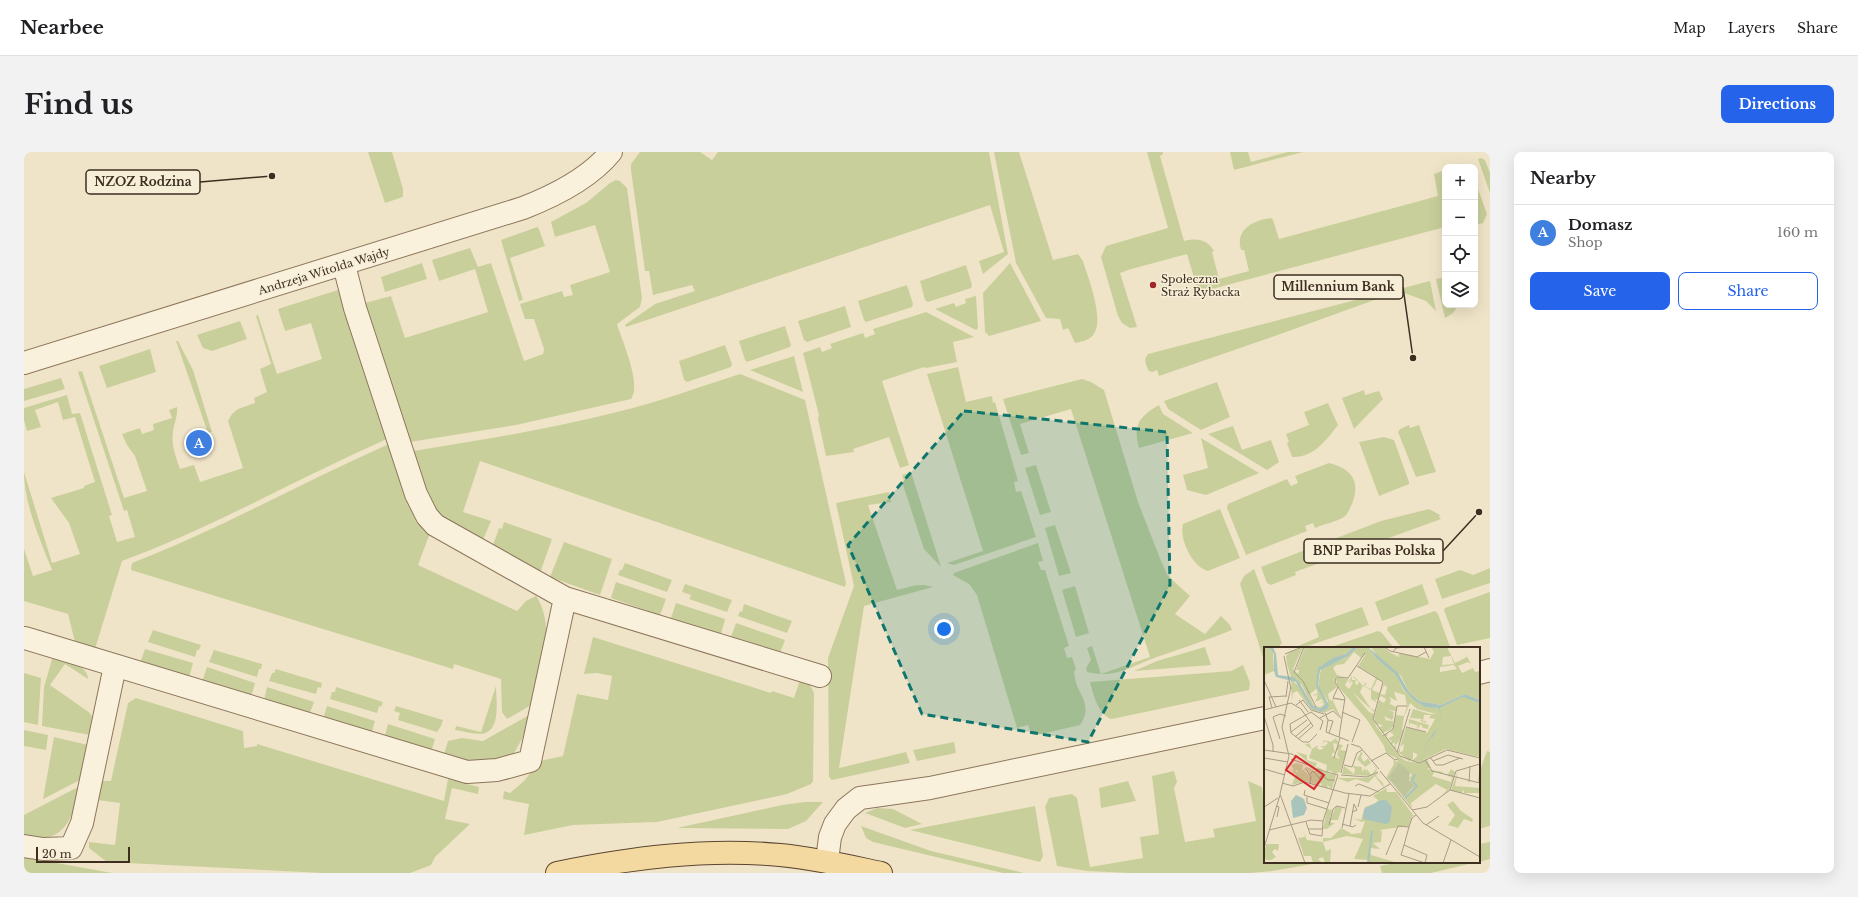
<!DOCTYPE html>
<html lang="en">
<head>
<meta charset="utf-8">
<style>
	:root { --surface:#fff; --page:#f2f2f2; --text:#202124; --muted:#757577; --line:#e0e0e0; --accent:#2563eb }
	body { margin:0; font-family:"Libre Baskerville",serif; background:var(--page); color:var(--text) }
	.controls { position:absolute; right:12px; top:12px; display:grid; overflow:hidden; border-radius:8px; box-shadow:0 4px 16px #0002 }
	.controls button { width:36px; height:36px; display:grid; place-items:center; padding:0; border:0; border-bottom:1px solid var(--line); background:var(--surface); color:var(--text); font:20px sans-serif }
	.scale { position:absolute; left:12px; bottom:10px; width:94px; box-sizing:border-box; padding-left:4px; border:2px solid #3d2e20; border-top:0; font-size:11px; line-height:14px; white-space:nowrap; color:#3d2e20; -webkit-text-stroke:3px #f7eed8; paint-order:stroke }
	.you { position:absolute; left:920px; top:477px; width:14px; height:14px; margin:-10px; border:3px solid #fff; border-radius:50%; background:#1a73e8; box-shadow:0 0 0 6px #1a73e833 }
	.badge { display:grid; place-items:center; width:26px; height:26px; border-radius:50%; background:var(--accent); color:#fff; font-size:13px; font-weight:700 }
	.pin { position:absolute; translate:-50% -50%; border:2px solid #fff; box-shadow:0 1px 4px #0006 }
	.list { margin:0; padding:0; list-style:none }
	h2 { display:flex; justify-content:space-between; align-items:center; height:52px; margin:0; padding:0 16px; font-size:17px }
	h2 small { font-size:13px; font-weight:400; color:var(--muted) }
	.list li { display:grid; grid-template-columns:26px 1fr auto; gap:12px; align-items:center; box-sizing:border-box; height:56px; padding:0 16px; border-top:1px solid var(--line) }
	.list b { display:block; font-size:15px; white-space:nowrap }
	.list p { margin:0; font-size:13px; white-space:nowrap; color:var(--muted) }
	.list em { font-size:13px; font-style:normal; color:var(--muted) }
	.actions { display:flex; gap:8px; padding:12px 16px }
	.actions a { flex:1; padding:9px 0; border:1px solid var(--accent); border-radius:8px; text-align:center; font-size:14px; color:var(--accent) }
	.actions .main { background:var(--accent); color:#fff }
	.icon { flex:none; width:22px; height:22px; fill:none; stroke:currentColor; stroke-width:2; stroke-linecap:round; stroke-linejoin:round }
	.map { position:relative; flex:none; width:1466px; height:721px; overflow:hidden; border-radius:8px }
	header { display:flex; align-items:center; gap:24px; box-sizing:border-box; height:56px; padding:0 20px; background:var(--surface); border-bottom:1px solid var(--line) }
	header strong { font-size:19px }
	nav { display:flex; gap:22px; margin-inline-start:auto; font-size:14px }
	.intro { display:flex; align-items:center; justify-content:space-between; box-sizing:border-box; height:96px; padding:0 24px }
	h1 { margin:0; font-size:28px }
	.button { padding:10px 18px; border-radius:8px; background:var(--accent); color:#fff; font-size:14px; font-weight:700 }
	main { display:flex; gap:24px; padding:0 24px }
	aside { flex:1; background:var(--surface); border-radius:8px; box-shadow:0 4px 16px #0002 }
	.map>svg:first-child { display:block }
	.green { fill:#c9cf9b }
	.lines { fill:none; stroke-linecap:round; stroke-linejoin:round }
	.minor-casing { stroke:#8d765c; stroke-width:24 }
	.major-casing { stroke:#5b4430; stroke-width:24 }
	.minor { stroke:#faf1dc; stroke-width:22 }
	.major { stroke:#f3d9a0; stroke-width:22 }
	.marked { fill:#0f766e; fill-opacity:0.2; stroke:#0f766e; stroke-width:3; stroke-dasharray:8 5; stroke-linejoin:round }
	.poi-dot { fill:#9e2a2b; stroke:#f7eed8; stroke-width:1.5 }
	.labels { text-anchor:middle; stroke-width:3; stroke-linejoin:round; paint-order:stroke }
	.street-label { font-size:11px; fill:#3d2e20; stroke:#f7eed8 }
	.poi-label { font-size:11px; fill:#3d2e20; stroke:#f7eed8; text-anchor:start }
	.inset-river { fill:none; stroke:#a9c4bc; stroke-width:2 }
	.inset-road { fill:none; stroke:#a89b85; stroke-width:1 }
	.view { fill:#d62828; fill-opacity:0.15; stroke:#d62828; stroke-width:2 }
	.inset-edge { fill:none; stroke:#3d2e20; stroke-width:2 }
	.leader { fill:none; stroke:#3d2e20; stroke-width:1.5 }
	.callout-dot { fill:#3d2e20; stroke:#f7eed8; stroke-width:1.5 }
	.callout { fill:#f7eed8; stroke:#3d2e20; stroke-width:1.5 }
	.callout-label { font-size:12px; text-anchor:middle; font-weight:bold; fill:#3d2e20 }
</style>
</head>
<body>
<header>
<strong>Nearbee</strong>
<nav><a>Map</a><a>Layers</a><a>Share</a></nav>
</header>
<div class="intro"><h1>Find us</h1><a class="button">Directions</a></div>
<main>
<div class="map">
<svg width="1466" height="721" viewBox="0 0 1466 721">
	<rect width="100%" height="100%" fill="#f0e4c8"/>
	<!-- green -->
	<path class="green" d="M 344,0 L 368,0 L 379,37 L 379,45 L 361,51 Z
		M 616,0 L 676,0 L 688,8 L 694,0 L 965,0 L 984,102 L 959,122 L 955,109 L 980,100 L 966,53 L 602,175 L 601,173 L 631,152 L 671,139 L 668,133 L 629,143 L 625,119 L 621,119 L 607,18 L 607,12 Z
		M 970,0 L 995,0 L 1029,108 L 1054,102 L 1059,109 C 1064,126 1084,174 1066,186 C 1062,189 1055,190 1051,191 L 1044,176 L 1039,178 L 1036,167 L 1022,166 L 992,111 Z
		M 1123,0 L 1139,0 L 1139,2 L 1136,4 L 1160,89 C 1172,86 1183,87 1190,99 L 1188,100 L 1195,127 L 1225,119 L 1220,98 L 1217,98 C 1211,78 1229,68 1247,66 L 1249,68 L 1255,87 L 1414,44 L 1410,22 L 1421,18 L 1421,75 L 1173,141 L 1171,140 L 1174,139 L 1163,102 L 1104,118 L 1096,121 L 1113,175 L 1106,176 L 1098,171 L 1094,164 L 1077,105 L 1082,94 L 1144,76 Z
		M 1206,0 L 1224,0 L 1227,10 L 1264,0 L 1279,0 L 1210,18 Z
		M 1457,6 L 1461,8 L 1466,21 L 1466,41 L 1454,7 Z
		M 592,28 L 596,29 L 603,36 L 618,146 L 616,155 L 593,172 C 598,189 618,232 607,247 L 492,273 L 386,290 L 341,151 L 367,144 L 381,186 L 464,160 L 451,117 L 415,129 L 408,108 L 446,96 L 454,115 L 467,111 L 500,209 L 519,202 L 520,197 L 510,167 L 501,167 L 496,152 L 538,139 L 540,145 L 549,143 L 546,133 L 586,120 L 571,73 L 531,85 L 527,70 L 562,51 L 586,31 Z
		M 1451,29 L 1463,62 L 1459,71 L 1451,73 Z
		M 513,75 L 515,77 L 521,94 L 486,106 L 499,148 L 495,149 L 477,88 Z
		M 398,111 L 403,127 L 361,140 L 357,125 Z
		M 986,111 L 1017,169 L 965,184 L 961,180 L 959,141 Z
		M 942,113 L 948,133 L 947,136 L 904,150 L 901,148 L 896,129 Z
		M 1421,125 L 1421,153 L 1435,153 L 1429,161 L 1421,166 L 1412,127 Z
		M 1406,129 L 1412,159 L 1402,149 L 1372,138 Z
		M 883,133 L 889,152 L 888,155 L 842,170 L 840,168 L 834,149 Z
		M 314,138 L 363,287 C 274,326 190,375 98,409 L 71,497 L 51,490 L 44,462 L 0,449 L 0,397 L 9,424 L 28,418 C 16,388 0,351 0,320 L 28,411 L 56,402 L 45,371 L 27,346 L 60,336 L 60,334 L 71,330 L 51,265 L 39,268 L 34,250 L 11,258 L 17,275 L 3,279 L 0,268 L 0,256 L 43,243 L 48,262 L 56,261 L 88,363 L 85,364 L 93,390 L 111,385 L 103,358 L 100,359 L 54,220 L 58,219 L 100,346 L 123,339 L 111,304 L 103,293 L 98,282 L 116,276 L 118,282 L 130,278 L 129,272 L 148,266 L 145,258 L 153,255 C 154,264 150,271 149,280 C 147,293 152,305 156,317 L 170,313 L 176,330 L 219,316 L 204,269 L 208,262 L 214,257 L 231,251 L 230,246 L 243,240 L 236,217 L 247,212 L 232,164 L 234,163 L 253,222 L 298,207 L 287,171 L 261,179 L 254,157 Z
		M 1366,139 L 1367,142 L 1248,185 L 1135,224 L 1133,218 L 1128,220 L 1125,219 C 1122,213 1119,208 1124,202 Z
		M 952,144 L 954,176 L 952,178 L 911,157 L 930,151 L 932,155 L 942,151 L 941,147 Z
		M 821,154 L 827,175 L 783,190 L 780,188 L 774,169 Z
		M 902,160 L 950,185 L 929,190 L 933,210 L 902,216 L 900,215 L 858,229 L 885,313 L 876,316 L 865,285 L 829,297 L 830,300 L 802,304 L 794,267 L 795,263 L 779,201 L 796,195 L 798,200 L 808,196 L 806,192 L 839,181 L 841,186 L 851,182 L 849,177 Z
		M 216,169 L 223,187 L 188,199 L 179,196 L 173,183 Z
		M 761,174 L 767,193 L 766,195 L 723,210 L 721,208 L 715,189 Z
		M 152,189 L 154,189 L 169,218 L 188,280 L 184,281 Z
		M 701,193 L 708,212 L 707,215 L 663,230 L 660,228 L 655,209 Z
		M 126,197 L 132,220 L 83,236 L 75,214 Z
		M 770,204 L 779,240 L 726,218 Z
		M 934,215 L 942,250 L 968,244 L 969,251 L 971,250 L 994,329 L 990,330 L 992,340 L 997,339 L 1012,385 L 930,413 L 923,411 L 959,399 L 903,222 Z
		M 716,222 L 781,248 L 822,431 L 821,435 L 456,309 L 439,360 L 467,369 L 458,390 C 441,380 420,371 408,354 L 389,299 C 458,288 526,277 593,260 C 635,250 675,235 716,222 Z
		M 37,226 L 41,237 L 0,249 L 0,237 Z
		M 1058,227 L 1067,230 L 1080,238 L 1114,350 L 1137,409 L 1144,424 L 1166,444 L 1151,462 L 1181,482 L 1197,464 L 1206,473 L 1208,478 C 1183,488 1158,496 1133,505 C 1106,514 1094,527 1063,520 L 1062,516 L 1067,508 L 1063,496 L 1068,494 L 1077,522 L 1126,505 L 1047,257 L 996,272 L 1005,301 L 997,303 L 979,247 Z
		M 1193,230 L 1206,265 L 1177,278 L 1144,257 L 1140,249 Z
		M 1340,238 L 1341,243 L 1355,239 L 1359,247 L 1330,277 L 1318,246 Z
		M 1304,251 L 1314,273 C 1302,288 1290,306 1268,305 L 1263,291 L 1265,290 L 1262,282 L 1285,273 L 1280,260 Z
		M 1135,253 L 1139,262 L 1169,281 L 1115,296 C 1109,274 1114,265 1135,253 Z
		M 1385,273 L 1386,276 L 1395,273 L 1412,320 L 1392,325 L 1374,280 L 1376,277 Z
		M 1209,274 L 1218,298 L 1247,288 L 1255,310 L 1243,318 L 1184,282 Z
		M 1360,285 L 1370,288 L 1385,330 L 1385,332 L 1355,344 L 1335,290 Z
		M 1177,286 L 1235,321 L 1182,343 L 1163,338 L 1159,323 L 1184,316 Z
		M 365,292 L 406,381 L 394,413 L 493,459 L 502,449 L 512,444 C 533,476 516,517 509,552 L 483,567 L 478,560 L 477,527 L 430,512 L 429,517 L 107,418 L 108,411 C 196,377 279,330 365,292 Z
		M 1305,311 C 1328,317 1337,329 1328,352 C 1326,356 1324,362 1320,365 C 1312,370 1300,372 1291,376 L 1289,371 L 1281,374 L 1283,379 L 1222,403 L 1203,356 L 1204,352 L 1263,327 L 1267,334 L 1274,331 L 1271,324 Z
		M 1012,313 L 1027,360 L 1016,363 L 1001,316 Z
		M 887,320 L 917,415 L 900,397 L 878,330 L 880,329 L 878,323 Z
		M 865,340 L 867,350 L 844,353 L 873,438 C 886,435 895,430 909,435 L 840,454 L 815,616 L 882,600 L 886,611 L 808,628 L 805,625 L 804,506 L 830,434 L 812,351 Z
		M 1196,357 L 1216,406 L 1184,419 C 1168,415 1155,387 1159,372 Z
		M 1405,357 L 1416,363 L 1415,365 L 1417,367 L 1271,420 L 1272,423 L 1247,433 L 1243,431 L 1237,415 L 1357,369 Z
		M 480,370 L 528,387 L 516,421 L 468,396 L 475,376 L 478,377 Z
		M 1031,373 L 1047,421 L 1035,424 L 1021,376 Z
		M 540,390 L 588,407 L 576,443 L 526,425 Z
		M 1014,391 L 1019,409 L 1014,410 L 1017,418 L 1021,418 L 1045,494 L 1040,496 L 1043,506 L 1048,505 L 1052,517 L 1050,520 C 1051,526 1052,533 1055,538 C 1062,551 1065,560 1056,573 L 1013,583 L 1007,581 L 1004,573 L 993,576 L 953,443 L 945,432 L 929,423 L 930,421 Z
		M 601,411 L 648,428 L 643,440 L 594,423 L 596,418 L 598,418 Z
		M 1466,416 L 1466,431 L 1418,447 L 1411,427 L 1436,418 L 1449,423 Z
		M 1230,417 L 1258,491 L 1254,496 L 1241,496 L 1240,509 L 1216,432 L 1220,424 Z
		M 592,430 L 642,447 L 636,463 L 587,446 Z
		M 661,432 L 708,448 L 703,460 L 665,447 L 667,443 L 658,440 Z
		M 1398,432 L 1405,452 L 1358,469 L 1351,450 Z
		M 1051,434 L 1065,481 L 1052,485 L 1038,438 Z
		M 1466,440 L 1466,486 L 1433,493 L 1420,458 L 1421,456 Z
		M 652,451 L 701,467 L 697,482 L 647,466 Z
		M 720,452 L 768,469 L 763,481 L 714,464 L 716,459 L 718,460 Z
		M 1338,455 L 1345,473 L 1281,495 L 1274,494 L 1295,485 L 1291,472 Z
		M 1411,459 L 1414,462 L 1426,495 L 1378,496 L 1363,478 L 1364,475 Z
		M 712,471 L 761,488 L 756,501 L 707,485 Z
		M 129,478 L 177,493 L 175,498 L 173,498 L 171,505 L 124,490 Z
		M 1354,479 L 1358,481 L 1370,496 L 1304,496 Z
		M 569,485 L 747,541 L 748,539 L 770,546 L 776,528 C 784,530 787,533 790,541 L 789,629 L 787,632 L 763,642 L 633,670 L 549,673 L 500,683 L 505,652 L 479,647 L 480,639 L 486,641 L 500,629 L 516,609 L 539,604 L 553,542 L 584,548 L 588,524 L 573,521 L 560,522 Z
		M 1181,495 L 1187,513 L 1110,519 L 1133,509 Z
		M 121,497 L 169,511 L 165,526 L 116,511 Z
		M 190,498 L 238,512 L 237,517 L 235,517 L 233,525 L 185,510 Z
		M 29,504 C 40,509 64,512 64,527 L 41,512 L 26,533 L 66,561 L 69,567 L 66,583 L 18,574 L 20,535 Z
		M 1219,513 L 1226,531 L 1225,538 L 1088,567 C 1075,565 1069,542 1066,530 L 1207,519 Z
		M 183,515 L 231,531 L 227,545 L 178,530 Z
		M 252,517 L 298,531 L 297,536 L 294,535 L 292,542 L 245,529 L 248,521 L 250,521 Z
		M 0,521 L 17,526 L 14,573 L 0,570 Z
		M 472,534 C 472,548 478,581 456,582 C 448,582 439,579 431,578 L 432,574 L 457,580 Z
		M 243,535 L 290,550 L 285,563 L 240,549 Z
		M 312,535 L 359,550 L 357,555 L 355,554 L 353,561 L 306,547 L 308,540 L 311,540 Z
		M 112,546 L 219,579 L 220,596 L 233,594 L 233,592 L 420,649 L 424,627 L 455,635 L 454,642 L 428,636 L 421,667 L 446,672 L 411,705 L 407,713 L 386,721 L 298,721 L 83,710 L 65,696 L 65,690 L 91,693 L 96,651 L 73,648 L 77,629 L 87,629 L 104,551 Z
		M 303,554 L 351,569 L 347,583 L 299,567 Z
		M 372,554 L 419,568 L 417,574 L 413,580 L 374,568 L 376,561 L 370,559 Z
		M 507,562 L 498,587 L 489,603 L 466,614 L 419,605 L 424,589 L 438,586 L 459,589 Z
		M 364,572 L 411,587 L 407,600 L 360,587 Z
		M 0,578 L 24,583 L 22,598 L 0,594 Z
		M 30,585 L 64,593 L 58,627 L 19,647 Z
		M 930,590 L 932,601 L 893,609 L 889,598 Z
		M 1463,599 L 1466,600 L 1466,674 L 1455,677 L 1455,621 Z
		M 1150,619 L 1153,630 L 1150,636 L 1161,690 L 1191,685 L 1189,677 L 1232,669 L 1224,629 L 1238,635 L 1241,659 L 1241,710 L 1251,711 L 1300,710 L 1248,719 L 1227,721 L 1105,721 L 1063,719 L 1033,714 L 1021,655 L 1025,646 L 1048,642 L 1053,646 L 1066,715 L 1119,706 L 1116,685 L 1135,682 L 1128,624 Z
		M 1104,629 L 1112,649 L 1077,656 L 1075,636 Z
		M 56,634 C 51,654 46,684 19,686 C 13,687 6,685 0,685 L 0,663 Z
		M 781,650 L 799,650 L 782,669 L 764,677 L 653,676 L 758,653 Z
		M 1011,654 L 1019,704 L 1016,710 L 886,678 Z
		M 853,656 L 869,657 L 898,672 L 881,676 L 841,661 Z
		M 837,674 L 907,699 L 1000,721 L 979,721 L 849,690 L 842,686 Z
		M 1466,690 L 1466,707 L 1455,710 L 1455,692 Z
		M 0,705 L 88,721 L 0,721 Z
		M 1375,710 L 1453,710 L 1407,721 L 1358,721 L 1356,714 Z"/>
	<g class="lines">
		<defs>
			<path id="minor" d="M 320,113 L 331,156 L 392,342 L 403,364 L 411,373 L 541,446 L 796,524
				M 0,211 L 499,56 C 530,44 565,27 587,0
				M 1,486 L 443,620 L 473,618 L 506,609 L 541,446
				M 1455,521 L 1466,518
				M 0,694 L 19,697 L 47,696 L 58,671 L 91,514
				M 803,709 L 806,685 L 811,672 L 822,657 L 836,646 L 906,636 L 1241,566"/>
			<path id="major" d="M 533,721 C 606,706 681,696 756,703 C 790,706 824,714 857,721"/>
		</defs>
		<!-- minor casing -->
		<use href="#minor" class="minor-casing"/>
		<!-- major casing -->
		<use href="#major" class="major-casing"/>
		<!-- minor -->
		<use href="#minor" class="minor"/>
		<!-- major -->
		<use href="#major" class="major"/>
	</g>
	<!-- marked area -->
	<path class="marked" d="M 940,259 L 1143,280 L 1146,433 L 1064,590 L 898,562 L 824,393 Z"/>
	<!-- markers -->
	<circle class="poi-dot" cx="1129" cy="133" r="4"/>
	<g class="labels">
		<!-- street labels -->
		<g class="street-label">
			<text transform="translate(300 119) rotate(-17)" y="4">Andrzeja Witolda Wajdy</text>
		</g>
		<!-- poi labels -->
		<g class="poi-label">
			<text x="1137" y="131">Społeczna<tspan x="1137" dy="13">Straż Rybacka</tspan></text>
		</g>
	</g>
	<!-- overview -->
	<g transform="translate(1240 495)">
		<rect width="216" height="216" fill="#f0e4c8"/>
		<path d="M 0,0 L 5,0 L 9,6 L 10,24 L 0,28 ZM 39,0 L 29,22 L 34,27 L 35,23 L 32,23 L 41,0 L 50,0 L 60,15 L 50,0 L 89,0 L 82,7 L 57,19 L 52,38 L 63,56 L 58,63 L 48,59 L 38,38 L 27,30 L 23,17 L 22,9 L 26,5 ZM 52,42 L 54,46 L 48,49 L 54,48 L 51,55 L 58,52 L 59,54 L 54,57 L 59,55 L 60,58 L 56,60 L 50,59 L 45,48 ZM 94,0 L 104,0 L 113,12 L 133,28 L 139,43 L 156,57 L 176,61 L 200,49 L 216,56 L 216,110 L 182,102 L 155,115 L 148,114 L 154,108 L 149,105 L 149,112 L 145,114 L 134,105 L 136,100 L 136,105 L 139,104 L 140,97 L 136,100 L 142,80 L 163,86 L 171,72 L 165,71 L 167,68 L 163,68 L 162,73 L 163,68 L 160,68 L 159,74 L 162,74 L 163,76 L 156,74 L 158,72 L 146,71 L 149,62 L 166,67 L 172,67 L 153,62 L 146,56 L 140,70 L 138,83 L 140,83 L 136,97 L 136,93 L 134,96 L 133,96 L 135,91 L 133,97 L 130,98 L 131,95 L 128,97 L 130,100 L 132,98 L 132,103 L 134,101 L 132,103 L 127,98 L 120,89 L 125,85 L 122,90 L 126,96 L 128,94 L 124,92 L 130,88 L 126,85 L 129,83 L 132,68 L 140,69 L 143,59 L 141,48 L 130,45 L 133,54 L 125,50 L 127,53 L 126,57 L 132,60 L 132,64 L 123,63 L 130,65 L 129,68 L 130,69 L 130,74 L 130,69 L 128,73 L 120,69 L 122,73 L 119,73 L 129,74 L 129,79 L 126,83 L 118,86 L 117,81 L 116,83 L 115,81 L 119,78 L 112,77 L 110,71 L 115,53 L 120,56 L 122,52 L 117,49 L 115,51 L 117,47 L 121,48 L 123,40 L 120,38 L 117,46 L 120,35 L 94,19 L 102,7 L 97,11 L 90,5 L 80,17 L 72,18 L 69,21 L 73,28 L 81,30 L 75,29 L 73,30 L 84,32 L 87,35 L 87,37 L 84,33 L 81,38 L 85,42 L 89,36 L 86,33 L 87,28 L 88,33 L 92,33 L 91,36 L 93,38 L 95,35 L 89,30 L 88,29 L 92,31 L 99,39 L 101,36 L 98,34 L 100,35 L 103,37 L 100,39 L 107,42 L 112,31 L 115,33 L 113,33 L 108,43 L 116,46 L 114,53 L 111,52 L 113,56 L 107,52 L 107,43 L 99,39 L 96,45 L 107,62 L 111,63 L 110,65 L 89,46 L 105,65 L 110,67 L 109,71 L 112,79 L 136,110 L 142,114 L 154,116 L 163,112 L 167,121 L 162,122 L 179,125 L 177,127 L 171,124 L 168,129 L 187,135 L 188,130 L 183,129 L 187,122 L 191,125 L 185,143 L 184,144 L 178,148 L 183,143 L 172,137 L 147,156 L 148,161 L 128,137 L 140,150 L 149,141 L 145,131 L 148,128 L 135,115 L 124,131 L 127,136 L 122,131 L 130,117 L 129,113 L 133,115 L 134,112 L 122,106 L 120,99 L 103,73 L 73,38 L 72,31 L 70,33 L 73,40 L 64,47 L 65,52 L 68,54 L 69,51 L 80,54 L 70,52 L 69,54 L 76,69 L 77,67 L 76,70 L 69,62 L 60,66 L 48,63 L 33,44 L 29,46 L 28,54 L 27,33 L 38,41 L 48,61 L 56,64 L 63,62 L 64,54 L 54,40 L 57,21 L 82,11 ZM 107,0 L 119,0 L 125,5 L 135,10 L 136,7 L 135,9 L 134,9 L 127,5 L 134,9 L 136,6 L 166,12 L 170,5 L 167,0 L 183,0 L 191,16 L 203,10 L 198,0 L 207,17 L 204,15 L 194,19 L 198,26 L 209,21 L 211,25 L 216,24 L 216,53 L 201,47 L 177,58 L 155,54 L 145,45 L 137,29 L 116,12 ZM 187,9 L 190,17 L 178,18 L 179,10 ZM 190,18 L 193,22 L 176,25 L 176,20 ZM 145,72 L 165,78 L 164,82 L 159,81 L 157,77 L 154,82 L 153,76 L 152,82 L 152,78 L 146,76 L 145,80 L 145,73 L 143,79 ZM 72,91 L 74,95 L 73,97 L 69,96 L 71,106 L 68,106 L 68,109 L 76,112 L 73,108 L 75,102 L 72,105 L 74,97 L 79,98 L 76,103 L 83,104 L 76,125 L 71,127 L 65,123 L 64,126 L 62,126 L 63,119 L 61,123 L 58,122 L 60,125 L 52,122 L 53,120 L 61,123 L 63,118 L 45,111 L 48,102 L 41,98 L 45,96 L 48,102 L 54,98 L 53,101 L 56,103 L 60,101 L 56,99 L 61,99 L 64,96 L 61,94 L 58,97 L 60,93 L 67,95 ZM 32,105 L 43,108 L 43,113 L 53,116 L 51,121 ZM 97,105 L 99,106 L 97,110 L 100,115 L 104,111 L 107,116 L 101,120 L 93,112 L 90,119 L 98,120 L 98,125 L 100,122 L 101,121 L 100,124 L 102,122 L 103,126 L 103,122 L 107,128 L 112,122 L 108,116 L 113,122 L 112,125 L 106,129 L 78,127 L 80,119 L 90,127 L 91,122 L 89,120 ZM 33,116 L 39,118 L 38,124 L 42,120 L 40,119 L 50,123 L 46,126 L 43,122 L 40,123 L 46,130 L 42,123 L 47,130 L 46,126 L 52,123 L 72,128 L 68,142 L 63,138 L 64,141 L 57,139 L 58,136 L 54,138 L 43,134 L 28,138 L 32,127 L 30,126 L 29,128 L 27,128 L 25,125 L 28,128 L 29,124 L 23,122 L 31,124 L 35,126 L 33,123 L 31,124 L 24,121 L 30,123 L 27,118 ZM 194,124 L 191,139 L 216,141 L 216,146 L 200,146 L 200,143 L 197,146 L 187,143 ZM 113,126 L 115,126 L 118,128 L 114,126 L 112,129 L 119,136 L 120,141 L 111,129 L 104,136 L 92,132 L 84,135 L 73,131 L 104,131 ZM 122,141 L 123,145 L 132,145 L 150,169 L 148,169 L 145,179 L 115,183 L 118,184 L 117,195 L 109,196 L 116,202 L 106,201 L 107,208 L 134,216 L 104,216 L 104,213 L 90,212 L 99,192 L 83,189 L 59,195 L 62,204 L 67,202 L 66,216 L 61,216 L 59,210 L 54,212 L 58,216 L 49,216 L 47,209 L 40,209 L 34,191 L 41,190 L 39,184 L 43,193 L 59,195 L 59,191 L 67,191 L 77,181 L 88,187 L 97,186 L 101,174 L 97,175 L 89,171 L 97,173 L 101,160 L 112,156 L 114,153 L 109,149 ZM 189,154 L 197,164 L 209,172 L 208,175 L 200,172 L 194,181 L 184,178 L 191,168 L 183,158 ZM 72,159 L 78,161 L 74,173 L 67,173 L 67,176 L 71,176 L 63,182 L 59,182 L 63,162 L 68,163 L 65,176 ZM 2,197 L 15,197 L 14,204 L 11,202 L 8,205 L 12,210 L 7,213 L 2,213 L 0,208 Z" fill="#c9cf9b" fill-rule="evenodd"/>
		<path d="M 135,115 L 146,125 L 145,133 L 150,139 L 140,150 L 124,131 Z" fill="#bfc49a"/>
		<path d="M 5,0 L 9,0 L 12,7 L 14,28 L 29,30 L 35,35 L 48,58 L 56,62 L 62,57 L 52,39 L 54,21 L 69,11 L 82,7 L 89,0 L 94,0 L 83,10 L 56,23 L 54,38 L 65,58 L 63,62 L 57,65 L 47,61 L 32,35 L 12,30 L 10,24 L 10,7 ZM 104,0 L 134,26 L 145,45 L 155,54 L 177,58 L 201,47 L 216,53 L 216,56 L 199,50 L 176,61 L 177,68 L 174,80 L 169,90 L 166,91 L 158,113 L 165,92 L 174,80 L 177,69 L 175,61 L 161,60 L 150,53 L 140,43 L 132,28 L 113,12 ZM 32,148 L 40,152 L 43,161 L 40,168 L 29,171 L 27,154 ZM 117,153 L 122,153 L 128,160 L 126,175 L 122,177 L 99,172 L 100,162 Z" fill="#a9c4bc"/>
		<path class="inset-river" d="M 141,151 L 153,139 L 148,134 L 151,127M 104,216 L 108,184"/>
		<path class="inset-road" d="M 40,0 L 30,25 L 39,34 L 52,60M 120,0 L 126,4 L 153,10 L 162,5M 160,0 L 165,11M 129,5 L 132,1 L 142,0M 21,7 L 38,0M 20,9 L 27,42M 93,19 L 119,35 L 109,72 L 136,109 L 155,116 L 183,103 L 216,111M 73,30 L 84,31 L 101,6M 72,31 L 71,35 L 81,51 L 75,90M 0,33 L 12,60M 27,40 L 18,80 L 25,109 L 16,147 L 41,216M 74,40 L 69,51 L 81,53M 22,50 L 24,34M 35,53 L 44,65M 32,58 L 39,53 L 47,63 L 60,67M 8,61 L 5,50 L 22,49M 0,63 L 27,56 L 37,62 L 47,76M 78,65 L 96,73 L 88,95M 61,66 L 64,73 L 62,85 L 85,94M 0,69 L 9,98 L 9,105M 56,71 L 69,64 L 77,71M 64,73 L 69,74 L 65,86M 142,80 L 162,85M 27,85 L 43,73M 53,87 L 45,95 L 39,95 L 27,86 L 26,77 L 47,65 L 59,74 L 56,83M 119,89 L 129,82 L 133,59 L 143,59M 31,90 L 47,76M 16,92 L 9,70 L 16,67 L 22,69M 34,92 L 49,79 L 47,76M 87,97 L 96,100 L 115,122M 0,103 L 28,107 L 49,121 L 74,128M 133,105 L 146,62M 166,110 L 172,118 L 179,118 L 196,111M 0,111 L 24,115M 70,111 L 76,91M 27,112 L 44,118M 161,113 L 168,124 L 216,136M 107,114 L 122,106 L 131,113 L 134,112M 169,114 L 184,108 L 199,112M 80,118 L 88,120 L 93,106 L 98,103M 0,122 L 21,128M 42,122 L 47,130 L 46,136M 116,124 L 159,176 L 216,210M 77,126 L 84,97M 46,127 L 49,124 L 57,133M 77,128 L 103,130 L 114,125M 55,131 L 58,128 L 64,133 L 71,133M 205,135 L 206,119M 18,136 L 29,139 L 41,135 L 81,146 L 106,149 L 126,137M 215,136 L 216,114M 91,139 L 95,137 L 115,145M 41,143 L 40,148 L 65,156M 186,143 L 192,124 L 216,117M 186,143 L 216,151M 43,150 L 43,156 L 63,162M 12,159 L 15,160 L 13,170M 0,160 L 14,151M 94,160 L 97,148M 148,163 L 163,160 L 186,143M 88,165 L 93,163 L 90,157M 42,175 L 46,187 L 58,189 L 59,174 L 74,128M 78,177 L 89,180 L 92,178M 65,178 L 69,162 L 73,159 L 81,161M 162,178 L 175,169M 86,179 L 90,157M 78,181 L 85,147M 44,182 L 59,182M 5,183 L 47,173 L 59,174M 140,198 L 163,208 L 161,216 L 137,208 L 140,198 L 145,180 L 148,171 L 152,168M 0,201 L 16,148M 122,208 L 134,179 L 145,180M 179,216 L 187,193"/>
		<path class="view" d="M 32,109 L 60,128 L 50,142 L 22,123 Z"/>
		<rect width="216" height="216" class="inset-edge"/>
	</g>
	<!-- callouts -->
	<path class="leader" d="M248 24L176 30M1389 206L1379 135M1455 360L1419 399"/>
	<g class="callout-dot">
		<circle cx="248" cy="24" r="4"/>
		<circle cx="1389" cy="206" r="4"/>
		<circle cx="1455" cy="360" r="4"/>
	</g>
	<g class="callout">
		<rect x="62" y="18" width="114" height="24" rx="4"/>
		<rect x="1250" y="123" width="129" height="24" rx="4"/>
		<rect x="1280" y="387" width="139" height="24" rx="4"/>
	</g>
	<g class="callout-label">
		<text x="119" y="34">NZOZ Rodzina</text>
		<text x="1314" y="139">Millennium Bank</text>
		<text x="1350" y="403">BNP Paribas Polska</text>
	</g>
</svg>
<div class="controls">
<button>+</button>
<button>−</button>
<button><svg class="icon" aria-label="locate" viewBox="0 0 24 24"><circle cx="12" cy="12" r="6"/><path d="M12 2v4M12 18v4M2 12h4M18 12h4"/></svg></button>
<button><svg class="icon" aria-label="layers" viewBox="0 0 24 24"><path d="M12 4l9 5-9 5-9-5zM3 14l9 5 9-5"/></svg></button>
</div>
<div class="scale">20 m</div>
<div class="you"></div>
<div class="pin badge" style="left:175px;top:291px;background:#3f7fe0">A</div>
</div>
<aside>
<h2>Nearby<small></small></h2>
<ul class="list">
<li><span class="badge" style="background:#3f7fe0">A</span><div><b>Domasz</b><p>Shop</p></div><em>160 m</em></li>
</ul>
<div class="actions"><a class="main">Save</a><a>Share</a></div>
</aside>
</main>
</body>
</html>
